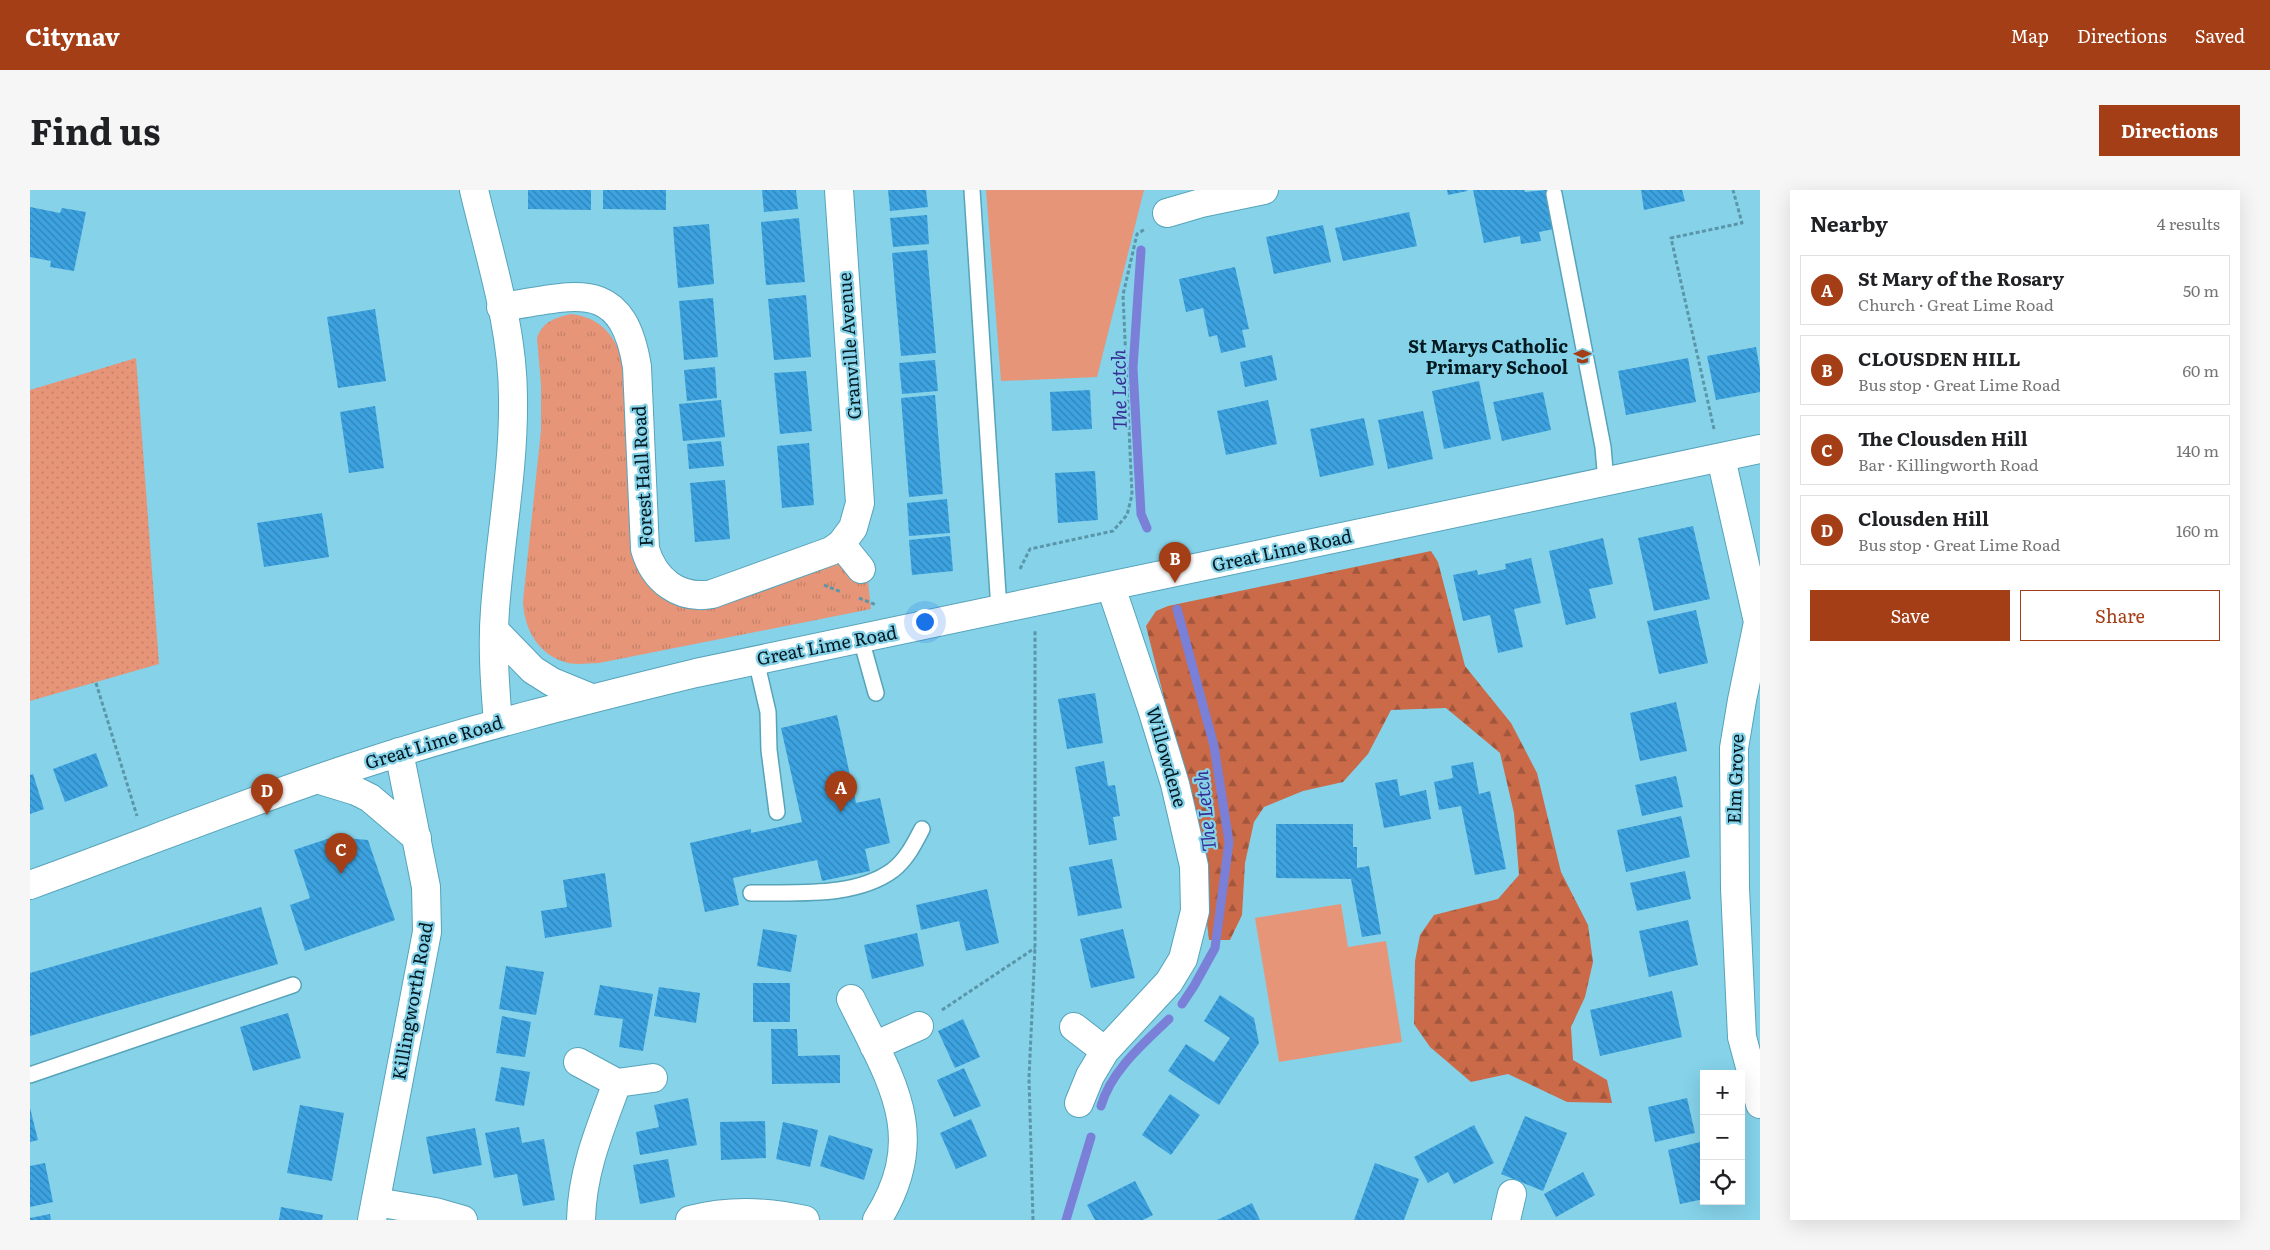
<!DOCTYPE html>
<html lang="en">
<head>
<meta charset="utf-8">
<style>
	:root { --surface:#fff; --page:#f6f6f6; --text:#202124; --muted:#757577; --line:#e0e0e0; --accent:#a43e16 }
	body { margin:0; font-family:Literata,serif; background:var(--page); color:var(--text) }
	.controls { position:absolute; right:15px; bottom:15px; display:grid; overflow:hidden; border-radius:0px; box-shadow:0 5px 20px #0002 }
	.controls button { width:45px; height:45px; display:grid; place-items:center; padding:0; border:0; border-bottom:1px solid var(--line); background:var(--surface); color:var(--text); font:25px sans-serif }
	.you { position:absolute; left:894px; top:431px; width:18px; height:18px; margin:-12px; border:4px solid #fff; border-radius:50%; background:#1a73e8; box-shadow:0 0 0 8px #1a73e833 }
	.badge { display:grid; place-items:center; width:32px; height:32px; border-radius:50%; background:var(--accent); color:#fff; font-size:16px; font-weight:700 }
	.pin { position:absolute; translate:-50% -41px; filter:drop-shadow(0 1px 2px #0008) }
	.pin::after { content:''; position:absolute; top:26px; width:18px; height:15px; background:inherit; clip-path:polygon(0 0,100% 0,50% 100%) }
	.list { margin:0; padding:0; list-style:none }
	h2 { display:flex; justify-content:space-between; align-items:center; height:65px; margin:0; padding:0 20px; font-size:21px }
	h2 small { font-size:16px; font-weight:400; color:var(--muted) }
	.list li { display:grid; grid-template-columns:32px 1fr auto; gap:15px; align-items:center; box-sizing:border-box; height:70px; margin:0 10px 10px; padding:0 10px; border:1px solid var(--line); border-radius:0px }
	.list b { display:block; font-size:19px; white-space:nowrap }
	.list p { margin:0; font-size:16px; white-space:nowrap; color:var(--muted) }
	.list em { font-size:16px; font-style:normal; color:var(--muted) }
	.actions { display:flex; gap:10px; padding:15px 20px }
	.actions a { flex:1; padding:11px 0; border:1px solid var(--accent); border-radius:0px; text-align:center; font-size:18px; color:var(--accent) }
	.actions .main { background:var(--accent); color:#fff }
	.icon { flex:none; width:28px; height:28px; fill:none; stroke:currentColor; stroke-width:2; stroke-linecap:round; stroke-linejoin:round }
	.map { position:relative; flex:none; width:1730px; height:1030px; overflow:hidden; border-radius:0px }
	header { display:flex; align-items:center; gap:30px; box-sizing:border-box; height:70px; padding:0 25px; background:var(--accent); color:#fff }
	header strong { font-size:24px }
	nav { display:flex; gap:28px; margin-inline-start:auto; font-size:18px }
	.intro { display:flex; align-items:center; justify-content:space-between; box-sizing:border-box; height:120px; padding:0 30px }
	h1 { margin:0; font-size:35px }
	.button { padding:12px 22px; border-radius:0px; background:var(--accent); color:#fff; font-size:18px; font-weight:700 }
	main { display:flex; gap:30px; padding:0 30px }
	aside { flex:1; background:var(--surface); border-radius:0px; box-shadow:0 5px 20px #0002 }
	.map>svg:first-child { display:block }
	.grass { fill:url(#grass-tufts) }
	.forest { fill:url(#forest-firs) }
	.park { fill:url(#park-dots) }
	.garden { fill:#e79579 }
	.lines { fill:none; stroke-linecap:round; stroke-linejoin:round }
	.stream { stroke:#7a7fd7; stroke-width:9 }
	.building { fill:url(#building-back-hatch) }
	.service-casing { stroke:#57a3ba; stroke-width:18 }
	.minor-casing { stroke:#57a3ba; stroke-width:30 }
	.secondary-casing { stroke:#57a3ba; stroke-width:30 }
	.path { stroke:#5b96a8; stroke-width:3; stroke-dasharray:4 2.5; stroke-linecap:butt }
	.service { stroke:#fff; stroke-width:15 }
	.minor { stroke:#fff; stroke-width:28 }
	.secondary { stroke:#fff; stroke-width:28 }
	.labels { text-anchor:middle; stroke-width:4.5; stroke-linejoin:round; paint-order:stroke }
	.street-label { font-size:18px; fill:#021920; stroke:#85d2e9 }
	.poi-label { font-size:18px; font-weight:bold; fill:#021920; stroke:#85d2e9; text-anchor:end }
	.water-label { font-size:19px; font-style:italic; fill:#382f95; stroke:#85d2e9 }
</style>
</head>
<body>
<header>
<strong>Citynav</strong>
<nav><a>Map</a><a>Directions</a><a>Saved</a></nav>
</header>
<div class="intro"><h1>Find us</h1><a class="button">Directions</a></div>
<main>
<div class="map">
<svg width="1730" height="1030" viewBox="0 0 1730 1030">
	<defs>
		<pattern id="grass-tufts" width="24" height="20" patternUnits="userSpaceOnUse" patternTransform="scale(1.25)"><rect width="24" height="20" fill="#e79579"/><path d="M3 7l-1-3M5 7V3M7 7l1-3M15 17l-1-3M17 17v-4M19 17l1-3" fill="none" stroke="#c48068"/></pattern>
		<pattern id="forest-firs" width="22" height="20" patternUnits="userSpaceOnUse" patternTransform="scale(1.25)"><rect width="22" height="20" fill="#ca6a49"/><path d="M5 1l3.5 6h-7zM16 11l3.5 6h-7z" fill="#a2563c"/></pattern>
		<pattern id="park-dots" width="8" height="8" patternUnits="userSpaceOnUse" patternTransform="scale(1.25)"><rect width="8" height="8" fill="#e79579"/><path d="M2 2h.1M6 6h.1" fill="none" stroke="#c48068" stroke-width="1.8" stroke-linecap="round"/></pattern>
		<pattern id="building-back-hatch" width="6" height="6" patternUnits="userSpaceOnUse" patternTransform="scale(1.25)"><rect width="6" height="6" fill="#3ca2e0"/><path d="M-1 5l2 2M0 0l6 6M5-1l2 2" fill="none" stroke="#3083b5"/></pattern>
	</defs>
	<rect width="100%" height="100%" fill="#85d2e9"/>
	<!-- grass -->
	<path class="grass" d="M 541,124 C 569,127 584,144 593,170 L 601,362 C 611,399 636,417 674,419 L 808,373 L 826,391 L 837,383 L 841,419 L 569,473 C 559,473 547,475 538,473 C 508,465 494,439 493,411 L 511,240 L 511,195 L 507,148 C 513,131 525,128 541,124 Z"/>
	<!-- forest -->
	<path class="forest" d="M 1401,361 L 1408,372 L 1435,476 L 1481,533 L 1507,583 L 1531,682 L 1558,735 L 1563,772 L 1555,807 L 1541,837 L 1543,870 L 1577,890 L 1582,913 L 1537,912 L 1478,884 L 1441,892 L 1400,857 L 1384,834 L 1385,771 L 1390,745 L 1404,725 L 1468,709 L 1489,685 L 1484,623 L 1470,563 L 1416,518 L 1361,520 L 1338,564 L 1313,592 L 1273,601 L 1234,617 L 1224,632 L 1215,673 L 1212,725 L 1200,750 L 1179,750 L 1165,632 L 1116,436 L 1126,421 L 1138,416 Z"/>
	<!-- park -->
	<path class="park" d="M 106,168 L 129,474 L 0,511 L 0,200 Z"/>
	<!-- garden -->
	<path class="garden" d="M 956,0 L 1114,0 L 1067,187 L 971,191 Z
		M 1311,714 L 1318,757 L 1356,751 L 1372,852 L 1249,872 L 1225,728 Z"/>
	<g class="lines">
		<!-- stream -->
		<path class="stream" d="M 1111,60 L 1103,178 L 1111,324 L 1117,338
			M 1147,419 L 1184,556 L 1199,652 L 1185,758 L 1164,796 L 1152,814
			M 1071,916 C 1081,881 1113,854 1139,829
			M 1036,1030 L 1061,947"/>
	</g>
	<!-- building -->
	<path class="building" d="M 498,0 L 561,0 L 561,20 L 498,19 Z
		M 573,0 L 636,0 L 636,20 L 573,19 Z
		M 732,0 L 766,0 L 768,19 L 734,22 Z
		M 858,0 L 896,0 L 898,17 L 860,21 Z
		M 1417,0 L 1437,0 L 1437,1 L 1418,5 Z
		M 1443,0 L 1494,0 L 1495,2 L 1516,0 L 1524,39 L 1509,42 L 1511,51 L 1491,54 L 1490,46 L 1454,53 Z
		M 1611,0 L 1652,0 L 1655,11 L 1614,20 Z
		M 0,17 L 30,23 L 32,18 L 56,22 L 44,81 L 20,77 L 21,71 L 0,67 Z
		M 1379,22 L 1387,56 L 1313,71 L 1305,38 Z
		M 897,25 L 899,54 L 863,57 L 860,28 Z
		M 769,28 L 775,92 L 736,95 L 731,32 Z
		M 679,34 L 684,94 L 648,98 L 643,37 Z
		M 1293,35 L 1301,72 L 1244,84 L 1236,47 Z
		M 897,60 L 906,163 L 871,166 L 862,63 Z
		M 1205,77 L 1219,139 L 1212,140 L 1216,157 L 1191,163 L 1187,145 L 1179,147 L 1173,118 L 1156,122 L 1149,89 Z
		M 776,105 L 781,167 L 744,170 L 738,109 Z
		M 683,108 L 688,167 L 654,170 L 649,111 Z
		M 345,119 L 356,191 L 308,198 L 297,127 Z
		M 1726,157 L 1730,180 L 1730,202 L 1686,210 L 1677,166 Z
		M 1242,165 L 1247,190 L 1215,197 L 1210,172 Z
		M 1658,168 L 1666,212 L 1596,225 L 1588,181 Z
		M 905,170 L 908,201 L 872,204 L 869,173 Z
		M 685,177 L 687,208 L 657,211 L 654,180 Z
		M 776,181 L 782,241 L 750,244 L 744,183 Z
		M 1449,191 L 1461,249 L 1414,259 L 1402,201 Z
		M 1060,200 L 1062,239 L 1022,241 L 1020,202 Z
		M 1513,202 L 1521,240 L 1472,251 L 1463,212 Z
		M 905,205 L 913,304 L 879,307 L 871,208 Z
		M 691,210 L 695,247 L 653,251 L 649,214 Z
		M 1238,210 L 1247,254 L 1196,265 L 1187,221 Z
		M 345,216 L 354,278 L 319,283 L 310,222 Z
		M 1393,221 L 1403,269 L 1358,279 L 1348,230 Z
		M 1334,228 L 1344,275 L 1290,287 L 1280,239 Z
		M 691,251 L 694,276 L 659,279 L 657,254 Z
		M 779,253 L 784,315 L 752,318 L 747,256 Z
		M 1065,281 L 1068,330 L 1028,333 L 1025,283 Z
		M 695,290 L 700,349 L 665,352 L 660,293 Z
		M 917,309 L 920,343 L 879,346 L 877,313 Z
		M 292,323 L 299,367 L 234,377 L 227,333 Z
		M 1663,336 L 1680,409 L 1624,421 L 1608,348 Z
		M 920,346 L 923,381 L 882,385 L 879,350 Z
		M 1573,348 L 1583,394 L 1559,399 L 1566,428 L 1536,435 L 1519,361 Z
		M 1501,368 L 1511,413 L 1484,419 L 1493,457 L 1468,463 L 1460,425 L 1433,431 L 1423,385 L 1447,380 L 1448,385 L 1476,379 L 1475,374 Z
		M 1666,420 L 1678,473 L 1629,484 L 1617,431 Z
		M 1065,503 L 1073,553 L 1037,559 L 1028,509 Z
		M 1646,512 L 1657,561 L 1610,571 L 1600,523 Z
		M 807,525 L 826,613 L 850,608 L 860,653 L 835,659 L 840,681 L 792,691 L 787,670 L 703,688 L 709,715 L 675,722 L 660,653 L 721,639 L 721,643 L 772,632 L 751,538 Z
		M 66,563 L 78,596 L 35,612 L 23,579 Z
		M 1074,571 L 1078,596 L 1085,595 L 1090,626 L 1083,627 L 1087,650 L 1059,655 L 1045,577 Z
		M 1443,572 L 1449,604 L 1460,601 L 1476,679 L 1445,685 L 1431,616 L 1409,620 L 1404,592 L 1423,588 L 1421,576 Z
		M 3,584 L 14,619 L 0,624 L 0,585 Z
		M 1646,586 L 1653,617 L 1612,626 L 1605,595 Z
		M 1367,589 L 1370,606 L 1396,600 L 1401,629 L 1354,638 L 1345,593 Z
		M 1651,626 L 1660,667 L 1596,682 L 1587,640 Z
		M 1246,634 L 1323,634 L 1323,657 L 1327,657 L 1327,678 L 1339,676 L 1351,744 L 1332,747 L 1321,689 L 1246,688 Z
		M 303,647 L 338,650 L 365,730 L 275,761 L 260,715 L 280,708 L 264,660 Z
		M 1082,669 L 1092,718 L 1048,726 L 1039,677 Z
		M 1655,681 L 1661,709 L 1607,721 L 1600,693 Z
		M 575,683 L 582,737 L 515,748 L 511,721 L 537,717 L 533,690 Z
		M 957,699 L 969,753 L 936,761 L 929,731 L 891,740 L 886,715 Z
		M 231,717 L 248,774 L 0,846 L 0,783 Z
		M 1658,730 L 1668,775 L 1619,787 L 1609,741 Z
		M 733,739 L 767,745 L 761,782 L 727,776 Z
		M 1093,739 L 1105,788 L 1061,798 L 1050,749 Z
		M 887,743 L 894,776 L 842,789 L 834,755 Z
		M 476,776 L 514,782 L 506,825 L 469,819 Z
		M 723,793 L 760,793 L 760,832 L 723,832 Z
		M 570,795 L 623,804 L 613,861 L 589,857 L 593,829 L 564,825 Z
		M 629,797 L 670,803 L 666,833 L 624,826 Z
		M 1642,801 L 1652,847 L 1570,866 L 1560,820 Z
		M 1190,805 L 1224,828 L 1229,853 L 1189,915 L 1138,881 L 1156,854 L 1184,872 L 1200,848 L 1174,831 Z
		M 258,823 L 271,868 L 223,881 L 210,837 Z
		M 472,826 L 501,832 L 495,867 L 466,863 Z
		M 933,829 L 950,867 L 925,878 L 908,841 Z
		M 741,839 L 767,839 L 768,866 L 810,865 L 810,893 L 742,894 Z
		M 471,877 L 500,882 L 494,916 L 465,911 Z
		M 934,878 L 951,916 L 924,927 L 907,890 Z
		M 1140,904 L 1170,925 L 1141,965 L 1112,945 Z
		M 658,908 L 667,955 L 610,965 L 606,942 L 629,937 L 624,915 Z
		M 1657,908 L 1665,943 L 1625,952 L 1618,917 Z
		M 270,915 L 314,923 L 302,991 L 257,983 Z
		M 0,918 L 8,950 L 0,952 Z
		M 1495,926 L 1537,943 L 1513,1001 L 1471,984 Z
		M 941,929 L 957,966 L 926,979 L 910,943 Z
		M 735,931 L 736,968 L 691,970 L 690,932 Z
		M 753,932 L 788,940 L 780,977 L 746,969 Z
		M 1444,935 L 1464,973 L 1424,994 L 1418,982 L 1398,993 L 1384,967 Z
		M 489,937 L 492,953 L 514,949 L 525,1010 L 493,1016 L 487,984 L 464,988 L 455,943 Z
		M 445,938 L 452,975 L 403,984 L 396,947 Z
		M 799,945 L 843,959 L 834,990 L 790,976 Z
		M 1674,951 L 1674,1009 L 1650,1014 L 1638,960 Z
		M 638,969 L 645,1007 L 610,1014 L 603,975 Z
		M 15,973 L 23,1012 L 0,1017 L 0,976 Z
		M 1345,973 L 1389,989 L 1374,1030 L 1324,1030 Z
		M 1553,982 L 1565,1005 L 1526,1027 L 1514,1004 Z
		M 1105,991 L 1123,1025 L 1113,1030 L 1065,1030 L 1057,1015 Z
		M 1222,1013 L 1230,1030 L 1187,1030 Z
		M 251,1017 L 293,1025 L 292,1030 L 249,1030 Z
		M 20,1024 L 21,1030 L 0,1030 L 0,1028 Z"/>
	<g class="lines">
		<defs>
			<path id="service" d="M 942,0 L 969,420
				M 1524,4 L 1573,257 L 1576,292
				M 831,449 L 846,503
				M 726,470 L 738,522 L 739,560 L 747,622
				M 721,703 C 766,702 825,708 863,680 C 877,669 884,654 892,639
				M 0,885 L 263,795"/>
			<path id="minor" d="M 1137,23 L 1171,13 L 1234,0
				M 471,117 C 543,107 592,84 607,177 L 615,359 C 624,390 649,410 682,404 L 801,361 L 811,354 L 823,338 L 830,313 L 809,0
				M 1691,268 L 1728,432 L 1712,510 L 1704,558 L 1705,698 L 1712,847 L 1730,914
				M 811,354 L 831,379
				M 821,809 C 860,889 901,945 847,1030
				M 1044,837 L 1075,861
				M 844,856 L 889,836
				M 548,872 L 587,893 L 623,888
				M 1049,913 L 1060,886 L 1075,861 L 1139,792 L 1153,769 L 1165,721 L 1164,676 L 1145,594 L 1122,519 L 1081,397
				M 346,1012 L 405,1022 L 433,1030
				M 551,1030 C 552,981 570,939 587,893
				M 660,1030 C 699,1020 736,1021 775,1030
				M 1476,1030 L 1482,1004"/>
			<path id="secondary" d="M 444,0 C 460,68 483,138 483,208 C 484,279 470,349 465,420 C 462,457 465,496 468,533
				M 464,440 L 503,480 L 522,492 L 561,508
				M 287,589 L 326,601 L 340,608 L 387,648
				M 0,695 C 108,656 214,613 323,577 C 436,540 551,511 666,483 L 1730,259
				M 342,1030 L 397,742 L 396,697 L 369,562"/>
		</defs>
		<!-- service casing -->
		<use href="#service" class="service-casing"/>
		<!-- minor casing -->
		<use href="#minor" class="minor-casing"/>
		<!-- secondary casing -->
		<use href="#secondary" class="secondary-casing"/>
		<!-- path -->
		<path class="path" d="M 1684,239 L 1641,48 L 1712,33 L 1703,0
			M 990,379 L 1000,359 L 1083,341 L 1097,325 L 1102,305 L 1093,105 L 1107,44 L 1115,39
			M 794,395 L 811,402
			M 829,408 L 846,415
			M 66,493 L 107,626
			M 912,820 L 1005,758
			M 1003,1030 L 999,888 L 1005,758 L 1005,440"/>
		<!-- service -->
		<use href="#service" class="service"/>
		<!-- minor -->
		<use href="#minor" class="minor"/>
		<!-- secondary -->
		<use href="#secondary" class="secondary"/>
	</g>
	<!-- icons -->
	<defs>
		<symbol id="school-bare" viewBox="-9 -9 18 18"><path d="M0-5L7-2L0 1L-7-2ZM-4 1L0 2.5L4 1V4Q0 6-4 4Z" fill="#a43e16" stroke="#85d2e9" stroke-width="2.5" paint-order="stroke"/></symbol>
	</defs>
	<g fill-rule="evenodd">
		<use href="#school-bare" x="1540" y="154" width="25" height="25"/>
	</g>
	<g class="labels">
		<!-- street labels -->
		<g class="street-label">
			<text transform="translate(820 156) rotate(-94)" y="6">Granville Avenue</text>
			<text transform="translate(613 286) rotate(-93)" y="6">Forest Hall Road</text>
			<text transform="translate(1252 361) rotate(-12)" y="6">Great Lime Road</text>
			<text transform="translate(797 456) rotate(-11)" y="6">Great Lime Road</text>
			<text transform="translate(404 553) rotate(-17)" y="6">Great Lime Road</text>
			<text transform="translate(1136 567) rotate(74)" y="6">Willowdene</text>
			<text transform="translate(1706 589) rotate(-88)" y="6">Elm Grove</text>
			<text transform="translate(383 811) rotate(-80)" y="6">Killingworth Road</text>
		</g>
		<!-- poi labels -->
		<g class="poi-label">
			<text x="1538" y="163">St Marys Catholic<tspan x="1538" dy="21">Primary School</tspan></text>
		</g>
		<!-- water labels -->
		<g class="water-label">
			<text transform="translate(1089 200) rotate(-91)" y="7">The Letch</text>
			<text transform="translate(1175 621) rotate(-96)" y="7">The Letch</text>
		</g>
	</g>
</svg>
<div class="controls">
<button>+</button>
<button>−</button>
<button><svg class="icon" aria-label="locate" viewBox="0 0 24 24"><circle cx="12" cy="12" r="6"/><path d="M12 2v4M12 18v4M2 12h4M18 12h4"/></svg></button>
</div>
<div class="you"></div>
<div class="pin badge" style="left:811px;top:622px">A</div>
<div class="pin badge" style="left:1145px;top:393px">B</div>
<div class="pin badge" style="left:311px;top:684px">C</div>
<div class="pin badge" style="left:237px;top:625px">D</div>
</div>
<aside>
<h2>Nearby<small>4 results</small></h2>
<ul class="list">
<li><span class="badge">A</span><div><b>St Mary of the Rosary</b><p>Church · Great Lime Road</p></div><em>50 m</em></li>
<li><span class="badge">B</span><div><b>CLOUSDEN HILL</b><p>Bus stop · Great Lime Road</p></div><em>60 m</em></li>
<li><span class="badge">C</span><div><b>The Clousden Hill</b><p>Bar · Killingworth Road</p></div><em>140 m</em></li>
<li><span class="badge">D</span><div><b>Clousden Hill</b><p>Bus stop · Great Lime Road</p></div><em>160 m</em></li>
</ul>
<div class="actions"><a class="main">Save</a><a>Share</a></div>
</aside>
</main>
</body>
</html>
